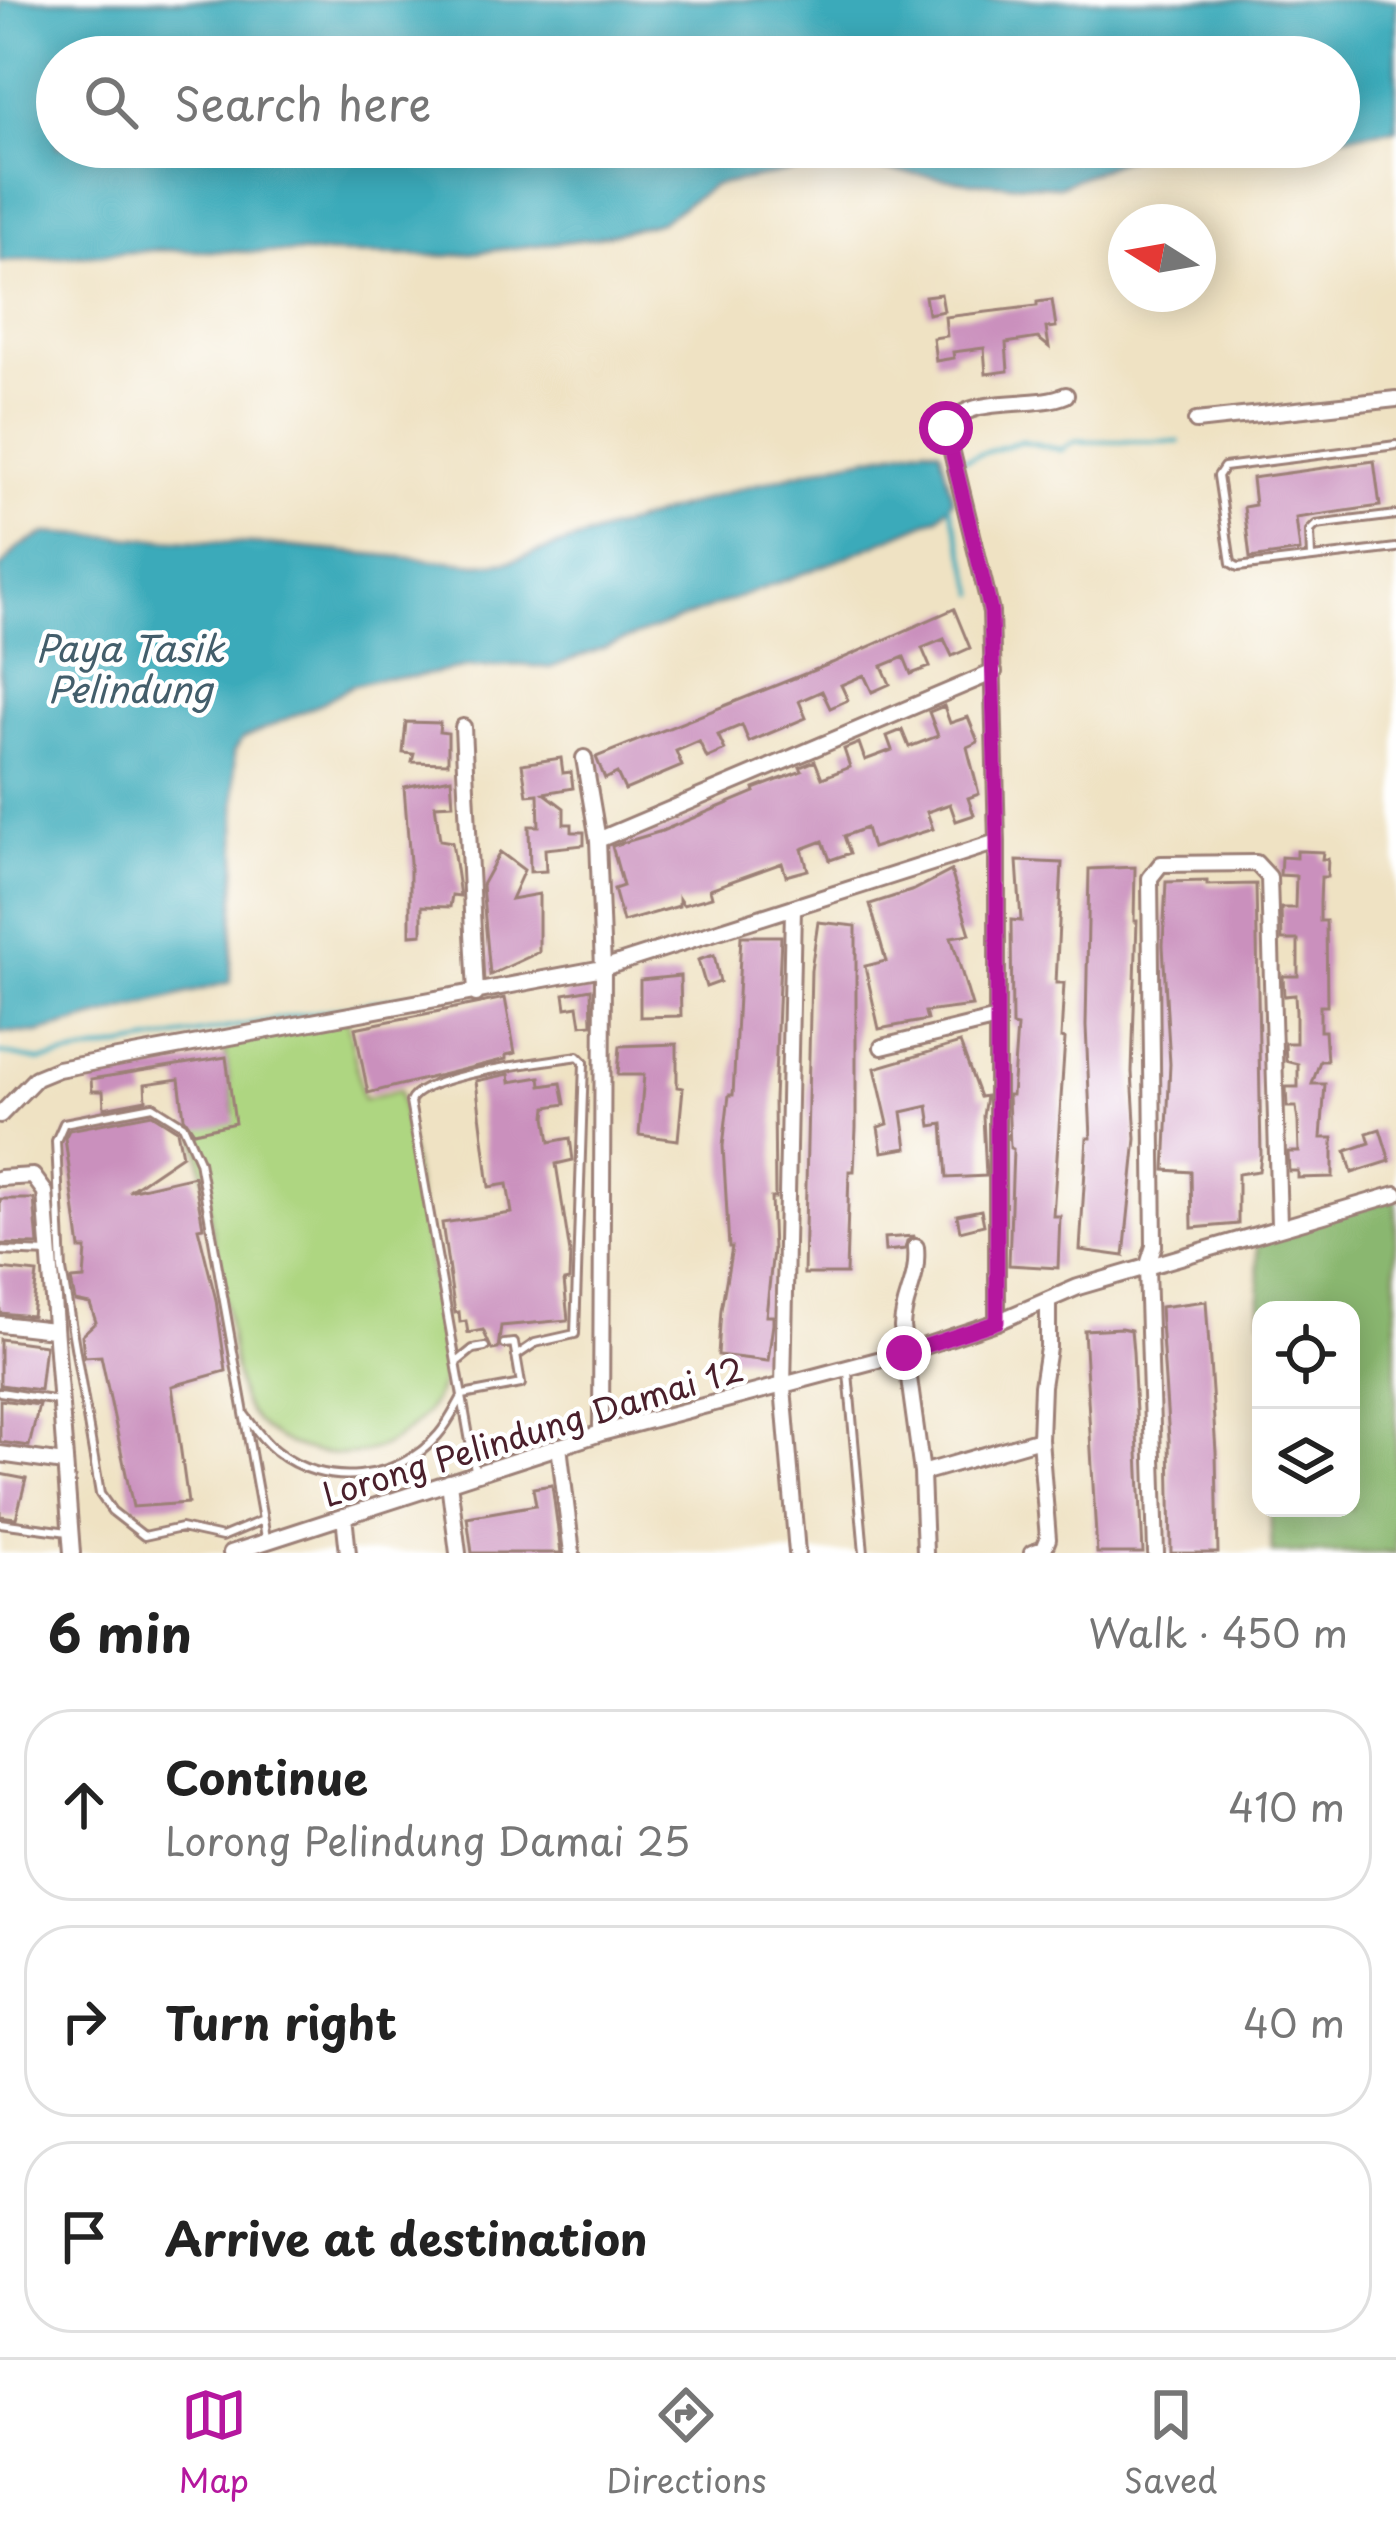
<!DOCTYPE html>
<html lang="en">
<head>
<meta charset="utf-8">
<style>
	:root { --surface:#fff; --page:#f2f2f2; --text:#222; --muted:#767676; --line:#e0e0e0; --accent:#b5179e }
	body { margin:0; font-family:"Playpen Sans",sans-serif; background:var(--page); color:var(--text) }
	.controls { position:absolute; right:36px; bottom:36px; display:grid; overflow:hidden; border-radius:24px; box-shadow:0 6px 30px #0003 }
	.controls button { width:108px; height:108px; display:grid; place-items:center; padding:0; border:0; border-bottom:3px solid var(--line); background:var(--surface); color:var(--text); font:60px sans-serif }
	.compass { position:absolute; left:1108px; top:204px; width:108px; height:108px; border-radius:50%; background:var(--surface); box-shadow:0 6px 30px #0003; rotate:281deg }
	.stop { position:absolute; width:36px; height:36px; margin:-27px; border:9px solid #b5179e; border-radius:50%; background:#fff }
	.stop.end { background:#b5179e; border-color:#fff; box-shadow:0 3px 12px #0008 }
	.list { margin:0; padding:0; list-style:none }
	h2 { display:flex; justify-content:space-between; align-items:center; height:156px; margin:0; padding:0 48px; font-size:51px }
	h2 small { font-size:39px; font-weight:400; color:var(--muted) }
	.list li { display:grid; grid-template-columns:78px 1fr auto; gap:36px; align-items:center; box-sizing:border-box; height:192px; margin:0 24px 24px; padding:0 24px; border:3px solid var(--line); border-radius:48px }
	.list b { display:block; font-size:45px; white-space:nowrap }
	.list p { margin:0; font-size:39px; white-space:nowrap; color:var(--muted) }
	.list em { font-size:39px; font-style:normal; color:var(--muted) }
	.icon { flex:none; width:66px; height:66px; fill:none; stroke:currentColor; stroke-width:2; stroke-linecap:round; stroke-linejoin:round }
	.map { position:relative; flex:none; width:1396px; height:1553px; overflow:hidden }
	.search { position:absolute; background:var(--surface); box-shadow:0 6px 30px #0003; left:36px; right:36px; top:36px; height:132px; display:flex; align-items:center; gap:30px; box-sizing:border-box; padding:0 42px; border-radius:66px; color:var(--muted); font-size:45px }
	.sheet { height:804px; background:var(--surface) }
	nav { display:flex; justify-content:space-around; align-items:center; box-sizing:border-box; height:168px; border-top:3px solid var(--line); background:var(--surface); font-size:33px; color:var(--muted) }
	nav a { display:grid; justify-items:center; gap:6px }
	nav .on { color:var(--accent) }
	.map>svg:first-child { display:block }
	.green { fill:#aed681; stroke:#7c7a56; stroke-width:3 }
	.forest { fill:#8ab76f; stroke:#6a6b4d; stroke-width:3 }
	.water { fill:#3baaba; stroke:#426472; stroke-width:3 }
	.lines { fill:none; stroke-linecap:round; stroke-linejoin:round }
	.stream { stroke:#3baaba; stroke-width:4.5 }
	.building { fill:#ca90bd }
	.lane-casing { stroke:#9c8077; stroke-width:12 }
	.street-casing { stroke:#9c8077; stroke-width:20 }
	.lane { stroke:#fff; stroke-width:6 }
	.street { stroke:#fff; stroke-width:14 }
	.route { stroke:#b5179e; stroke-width:15 }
	.labels { text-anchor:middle; stroke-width:9; stroke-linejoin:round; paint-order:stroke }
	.street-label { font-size:33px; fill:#4a1f2b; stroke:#fff }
	.water-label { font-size:36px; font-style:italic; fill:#435e6b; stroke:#fff }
</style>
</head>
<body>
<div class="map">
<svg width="1396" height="1553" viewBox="0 0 1396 1553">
	<rect width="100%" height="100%" fill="#fff"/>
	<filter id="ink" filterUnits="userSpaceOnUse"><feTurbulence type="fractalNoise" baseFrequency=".00833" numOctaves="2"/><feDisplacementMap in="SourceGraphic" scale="24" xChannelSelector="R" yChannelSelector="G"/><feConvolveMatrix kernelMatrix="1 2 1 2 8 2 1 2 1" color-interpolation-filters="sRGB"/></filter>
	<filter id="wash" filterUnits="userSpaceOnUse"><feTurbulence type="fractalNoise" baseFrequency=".004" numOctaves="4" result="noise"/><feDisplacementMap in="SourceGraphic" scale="48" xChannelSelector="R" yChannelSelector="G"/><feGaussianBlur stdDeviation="2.7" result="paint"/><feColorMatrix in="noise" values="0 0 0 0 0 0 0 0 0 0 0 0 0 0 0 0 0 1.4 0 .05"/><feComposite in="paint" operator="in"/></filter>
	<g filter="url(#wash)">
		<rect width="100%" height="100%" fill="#efe2c3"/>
		<!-- green -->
		<path class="green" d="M 347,1018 L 363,1099 L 400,1090 L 446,1362 C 441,1403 419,1427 383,1446 C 339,1468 258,1447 241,1397 C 233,1371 231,1341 227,1315 C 216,1251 205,1187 194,1123 L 234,1113 L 224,1045 Z"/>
		<!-- forest -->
		<path class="forest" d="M 1396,1197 L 1396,1553 L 1272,1553 L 1270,1508 L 1351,1508 L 1351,1310 L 1261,1310 L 1261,1321 L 1257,1236 Z"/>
		<!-- water -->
		<path class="water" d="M 0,0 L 1396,0 L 1396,129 L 1339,136 L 1339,57 L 57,57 L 57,147 L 1285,147 L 1254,154 L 1139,153 L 1059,186 L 970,182 L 839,163 L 712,186 L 660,222 L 595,238 L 448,256 L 157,250 L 0,262 Z
			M 926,446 L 940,449 L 953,500 L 939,517 L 839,560 L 550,668 L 524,665 L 468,667 L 414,677 L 381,678 L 351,686 L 322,703 L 242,739 L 234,752 L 237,855 L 230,982 L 37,1033 L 0,1032 L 0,569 L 19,547 L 47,533 L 272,545 L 479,564 L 510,561 L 738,489 L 841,462 Z"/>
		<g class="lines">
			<!-- stream -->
			<path class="stream" d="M 964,459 L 1022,441 L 1062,450 L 1075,441 L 1179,442
				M 950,506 L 977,594
				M 0,1053 L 40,1061 L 465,986"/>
		</g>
		<g id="blocks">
			<!-- building -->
			<path class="building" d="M 941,294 L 944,311 L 928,314 L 925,296 Z
				M 1052,300 L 1056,327 L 1046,328 L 1049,347 L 1038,338 L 1006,343 L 1008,371 L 986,374 L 984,348 L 953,352 L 954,358 L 936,361 L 933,338 L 947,336 L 945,317 L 1037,306 L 1037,302 Z
				M 1374,461 L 1380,506 L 1296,518 L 1300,551 L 1250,558 L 1244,507 L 1255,505 L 1252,478 Z
				M 954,609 L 970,648 L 952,656 L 944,639 L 922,648 L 930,667 L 911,674 L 904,657 L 882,666 L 890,684 L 872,692 L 864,675 L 841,685 L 848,700 L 830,708 L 822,691 L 799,701 L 806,718 L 749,742 L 742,725 L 718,735 L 725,750 L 707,758 L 699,741 L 676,751 L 682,766 L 625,790 L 617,773 L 605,779 L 596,757 L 832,663 Z
				M 944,706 L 950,723 L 968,717 L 978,742 L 967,747 L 979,794 L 968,798 L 974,815 L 956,821 L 950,804 L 927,812 L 933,829 L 872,848 L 866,828 L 844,836 L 850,853 L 830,860 L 823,841 L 802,849 L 808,870 L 786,876 L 782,863 L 710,889 L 712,897 L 683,905 L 679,899 L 679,906 L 623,922 L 614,889 L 623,886 L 612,846 L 662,831 L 755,792 L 754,789 L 802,771 L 800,767 L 815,761 L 822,778 L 850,767 L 844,749 L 859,743 L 865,760 L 892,750 L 887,736 L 902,730 L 909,747 L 938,736 L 929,712 Z
				M 406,722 L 440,723 L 439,732 L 448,733 L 448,763 L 412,762 L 414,754 L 403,753 Z
				M 561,758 L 563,773 L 571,772 L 573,788 L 544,793 L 564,808 L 564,824 L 572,824 L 572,832 L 584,832 L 584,845 L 545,849 L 546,871 L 530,872 L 529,826 L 539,826 L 538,794 L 527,795 L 522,764 Z
				M 451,778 L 453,804 L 435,805 L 440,840 L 452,842 L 460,896 L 452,895 L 450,907 L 422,906 L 422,934 L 410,935 L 410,862 L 404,787 Z
				M 1297,851 L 1323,852 L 1322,859 L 1328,859 L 1327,877 L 1321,877 L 1320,903 L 1320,921 L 1326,921 L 1327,1006 L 1320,1006 L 1320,1031 L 1325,1031 L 1327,1061 L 1320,1061 L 1312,1084 L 1325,1084 L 1321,1138 L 1333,1138 L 1333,1177 L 1298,1178 L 1298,1171 L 1289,1171 L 1288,1152 L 1299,1152 L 1298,1122 L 1296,1107 L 1287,1107 L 1286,1087 L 1298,1087 L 1298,1064 L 1286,1061 L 1285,1043 L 1296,1043 L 1296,1012 L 1295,995 L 1284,996 L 1283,976 L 1298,976 L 1298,940 L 1282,940 L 1281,908 L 1295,908 L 1296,876 L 1280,875 L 1281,857 L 1297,858 Z
				M 500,852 L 524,870 L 511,899 L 539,894 L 539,952 L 490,975 L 482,885 Z
				M 1017,861 L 1062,863 L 1056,983 L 1064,983 L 1061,1038 L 1065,1039 L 1053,1216 L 1060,1216 L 1058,1268 L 1009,1265 L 1013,1149 L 1010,1148 L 1008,1095 L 1012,1095 L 1017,1027 L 1012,1026 L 1011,920 L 1021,921 Z
				M 1135,867 L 1134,921 L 1137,921 L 1132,1072 L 1136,1139 L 1124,1256 L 1080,1250 L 1087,1138 L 1091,1138 L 1086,1026 L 1089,869 Z
				M 951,871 L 970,934 L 951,937 L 972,1006 L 925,1012 L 927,1020 L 879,1029 L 865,966 L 886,961 L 870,904 L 914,890 Z
				M 1207,881 L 1207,885 L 1256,884 L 1261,1156 L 1259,1171 L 1238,1174 L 1238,1224 L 1192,1228 L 1191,1172 L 1165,1170 L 1170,1064 L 1163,945 L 1166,882 Z
				M 818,922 L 856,926 L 856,1128 L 854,1171 L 849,1171 L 846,1274 L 804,1274 L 811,970 Z
				M 741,936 L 781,936 L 774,1099 L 775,1198 L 771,1198 L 773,1250 L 766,1316 L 773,1316 L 773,1324 L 768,1361 L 718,1355 L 721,1310 L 732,1247 L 729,1247 L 723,1146 L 729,1095 L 733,1095 Z
				M 714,955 L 720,982 L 706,987 L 698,960 Z
				M 680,976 L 681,1016 L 640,1017 L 640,980 Z
				M 591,989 L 592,1024 L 581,1025 L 578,1006 L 566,1008 L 564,994 Z
				M 505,998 L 515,1053 L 506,1055 L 506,1059 L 368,1093 L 355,1028 Z
				M 960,1043 L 980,1097 L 986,1096 L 983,1116 L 986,1176 L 947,1178 L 943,1124 L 931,1126 L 928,1106 L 902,1112 L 907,1148 L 882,1152 L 878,1127 L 888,1124 L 875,1068 Z
				M 677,1044 L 677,1087 L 683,1088 L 678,1140 L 639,1135 L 644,1075 L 618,1075 L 620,1046 Z
				M 226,1057 L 235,1123 L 194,1132 L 184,1117 L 179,1079 L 145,1084 L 146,1100 L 104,1108 L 103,1091 L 92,1091 L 91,1079 Z
				M 509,1074 L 510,1082 L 540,1077 L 541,1086 L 561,1083 L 565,1104 L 547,1107 L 546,1117 L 550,1142 L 570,1138 L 573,1160 L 556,1164 L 570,1253 L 569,1280 L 564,1281 L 568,1320 L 501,1326 L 498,1349 L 492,1350 L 483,1330 L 468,1333 L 466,1321 L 460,1322 L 459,1312 L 455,1313 L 442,1223 L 512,1213 L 507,1184 L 489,1187 L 476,1081 Z
				M 152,1114 L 177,1130 L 182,1155 L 129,1191 L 194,1176 L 203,1227 L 198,1228 L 216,1300 L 226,1371 L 172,1386 L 188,1503 L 133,1507 L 101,1356 L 84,1357 L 82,1335 L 96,1322 L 90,1304 L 75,1301 L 71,1280 L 84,1279 L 86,1249 L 80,1249 L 65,1138 L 69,1130 Z
				M 1380,1129 L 1390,1161 L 1352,1173 L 1346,1151 L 1370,1143 L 1367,1133 Z
				M 0,1199 L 34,1199 L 38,1245 L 0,1244 Z
				M 981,1210 L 984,1225 L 960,1231 L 957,1215 Z
				M 915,1236 L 907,1241 L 905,1249 L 885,1251 L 884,1238 Z
				M 0,1269 L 37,1273 L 32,1316 L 0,1313 Z
				M 1206,1301 L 1216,1452 L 1218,1553 L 1171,1553 L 1169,1439 L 1160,1307 Z
				M 1121,1328 L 1131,1330 L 1133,1352 L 1143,1553 L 1097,1553 L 1084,1330 Z
				M 0,1339 L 45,1345 L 40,1390 L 0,1385 Z
				M 0,1400 L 39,1405 L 29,1446 L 0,1442 Z
				M 0,1474 L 26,1479 L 16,1518 L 0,1516 Z
				M 552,1485 L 561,1553 L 472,1553 L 467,1517 L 536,1505 L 533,1488 Z"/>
		</g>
	</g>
	<g filter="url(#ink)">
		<use href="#blocks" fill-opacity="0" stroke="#9c8077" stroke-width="3"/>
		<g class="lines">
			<defs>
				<path id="lane" d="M 1396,445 L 1224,467 L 1218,476 L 1231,563 L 1238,567 L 1396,548
					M 1311,558 L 1310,531 L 1316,525 L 1396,515
					M 0,1251 L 49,1253
					M 457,1362 L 473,1349 L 485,1347
					M 848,1372 L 864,1553
					M 0,1392 L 59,1401
					M 245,1415 C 254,1427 263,1441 276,1451 C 323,1489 398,1482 438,1435 C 448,1424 455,1409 463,1395 L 521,1384 L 514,1343 L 504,1344
					M 475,1470 L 410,1102 C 421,1074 545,1062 578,1056 L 584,1062 L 575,1334 L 535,1343 L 516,1356
					M 263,1520 L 222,1537 L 181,1528 L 144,1536 L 112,1511 L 100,1494 L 62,1270 L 56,1141 L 64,1123 L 153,1106 L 183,1125 L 199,1161 L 263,1520 L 266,1538
					M 0,1523 L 68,1532"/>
				<path id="street" d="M 1196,421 L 1396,399
					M 463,727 L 476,994
					M 584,758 L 598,840 L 603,968 L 601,1433
					M 598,840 L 994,672
					M 793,908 L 783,1387 L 797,1553
					M 882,1047 L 997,1019
					M 0,1115 L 36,1078 L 58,1069 L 603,968 L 997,842
					M 0,1178 L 33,1176 L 45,1192 L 72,1553
					M 916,1247 C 919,1282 903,1297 902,1327 L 922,1473 L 925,1553
					M 997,1322 L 997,842 L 991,612 L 946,428 C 968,393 1031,410 1066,395
					M 0,1324 L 53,1330
					M 559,1446 L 572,1553
					M 0,1454 L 64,1463
					M 922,1473 L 1040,1439
					M 449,1482 L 458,1553
					M 344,1516 L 348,1553
					M 231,1553 L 601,1433 L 904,1353 L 997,1322 L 1078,1287 L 1396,1194
					M 1032,1553 L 1044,1549 L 1048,1539 L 1040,1439 L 1042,1386 L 1048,1348 L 1048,1300
					M 1156,1553 L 1147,1268 L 1154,1246 L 1150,878 L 1161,864 L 1256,863 L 1269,877 L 1279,1225"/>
			</defs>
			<!-- lane casing -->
			<use href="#lane" class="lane-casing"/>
			<!-- street casing -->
			<use href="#street" class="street-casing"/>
			<!-- lane -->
			<use href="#lane" class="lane"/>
			<!-- street -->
			<use href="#street" class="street"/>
		</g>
	</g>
	<g class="lines" filter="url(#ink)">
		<!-- route -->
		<path class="route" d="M 904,1353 L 997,1322 L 997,842 L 991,612 L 946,428"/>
	</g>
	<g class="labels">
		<!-- street labels -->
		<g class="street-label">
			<text transform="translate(533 1432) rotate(-17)" y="12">Lorong Pelindung Damai 12</text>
		</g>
		<!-- water labels -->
		<g class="water-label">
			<text x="130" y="662">Paya Tasik<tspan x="130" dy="41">Pelindung</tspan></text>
		</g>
	</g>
</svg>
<div class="controls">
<button><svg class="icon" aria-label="locate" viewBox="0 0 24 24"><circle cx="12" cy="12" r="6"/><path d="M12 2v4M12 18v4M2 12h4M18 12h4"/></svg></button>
<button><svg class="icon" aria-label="layers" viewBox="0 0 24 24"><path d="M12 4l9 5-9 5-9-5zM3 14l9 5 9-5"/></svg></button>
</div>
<svg class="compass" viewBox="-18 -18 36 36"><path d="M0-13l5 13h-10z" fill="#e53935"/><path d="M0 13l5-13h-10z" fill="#767676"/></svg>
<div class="stop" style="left:946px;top:428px"></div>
<div class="stop end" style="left:904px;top:1353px"></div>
<div class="search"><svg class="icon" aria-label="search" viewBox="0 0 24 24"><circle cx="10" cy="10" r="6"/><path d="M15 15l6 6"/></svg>Search here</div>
</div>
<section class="sheet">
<h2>6 min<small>Walk · 450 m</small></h2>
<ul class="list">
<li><svg class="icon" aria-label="ahead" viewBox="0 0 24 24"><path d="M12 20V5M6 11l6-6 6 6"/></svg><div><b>Continue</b><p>Lorong Pelindung Damai 25</p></div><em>410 m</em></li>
<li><svg class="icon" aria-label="right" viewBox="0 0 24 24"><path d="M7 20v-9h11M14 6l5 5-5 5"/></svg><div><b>Turn right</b></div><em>40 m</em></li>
<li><svg class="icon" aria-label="arrive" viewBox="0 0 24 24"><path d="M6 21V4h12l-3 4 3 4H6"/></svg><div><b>Arrive at destination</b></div></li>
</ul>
</section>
<nav>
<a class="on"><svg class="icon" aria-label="map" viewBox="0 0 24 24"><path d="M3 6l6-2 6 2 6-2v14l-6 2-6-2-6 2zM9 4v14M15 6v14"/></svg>Map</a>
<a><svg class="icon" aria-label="directions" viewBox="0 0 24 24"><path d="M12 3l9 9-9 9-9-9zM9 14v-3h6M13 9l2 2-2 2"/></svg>Directions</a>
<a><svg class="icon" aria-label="saved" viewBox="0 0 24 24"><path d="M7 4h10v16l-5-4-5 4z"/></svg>Saved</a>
</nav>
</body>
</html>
